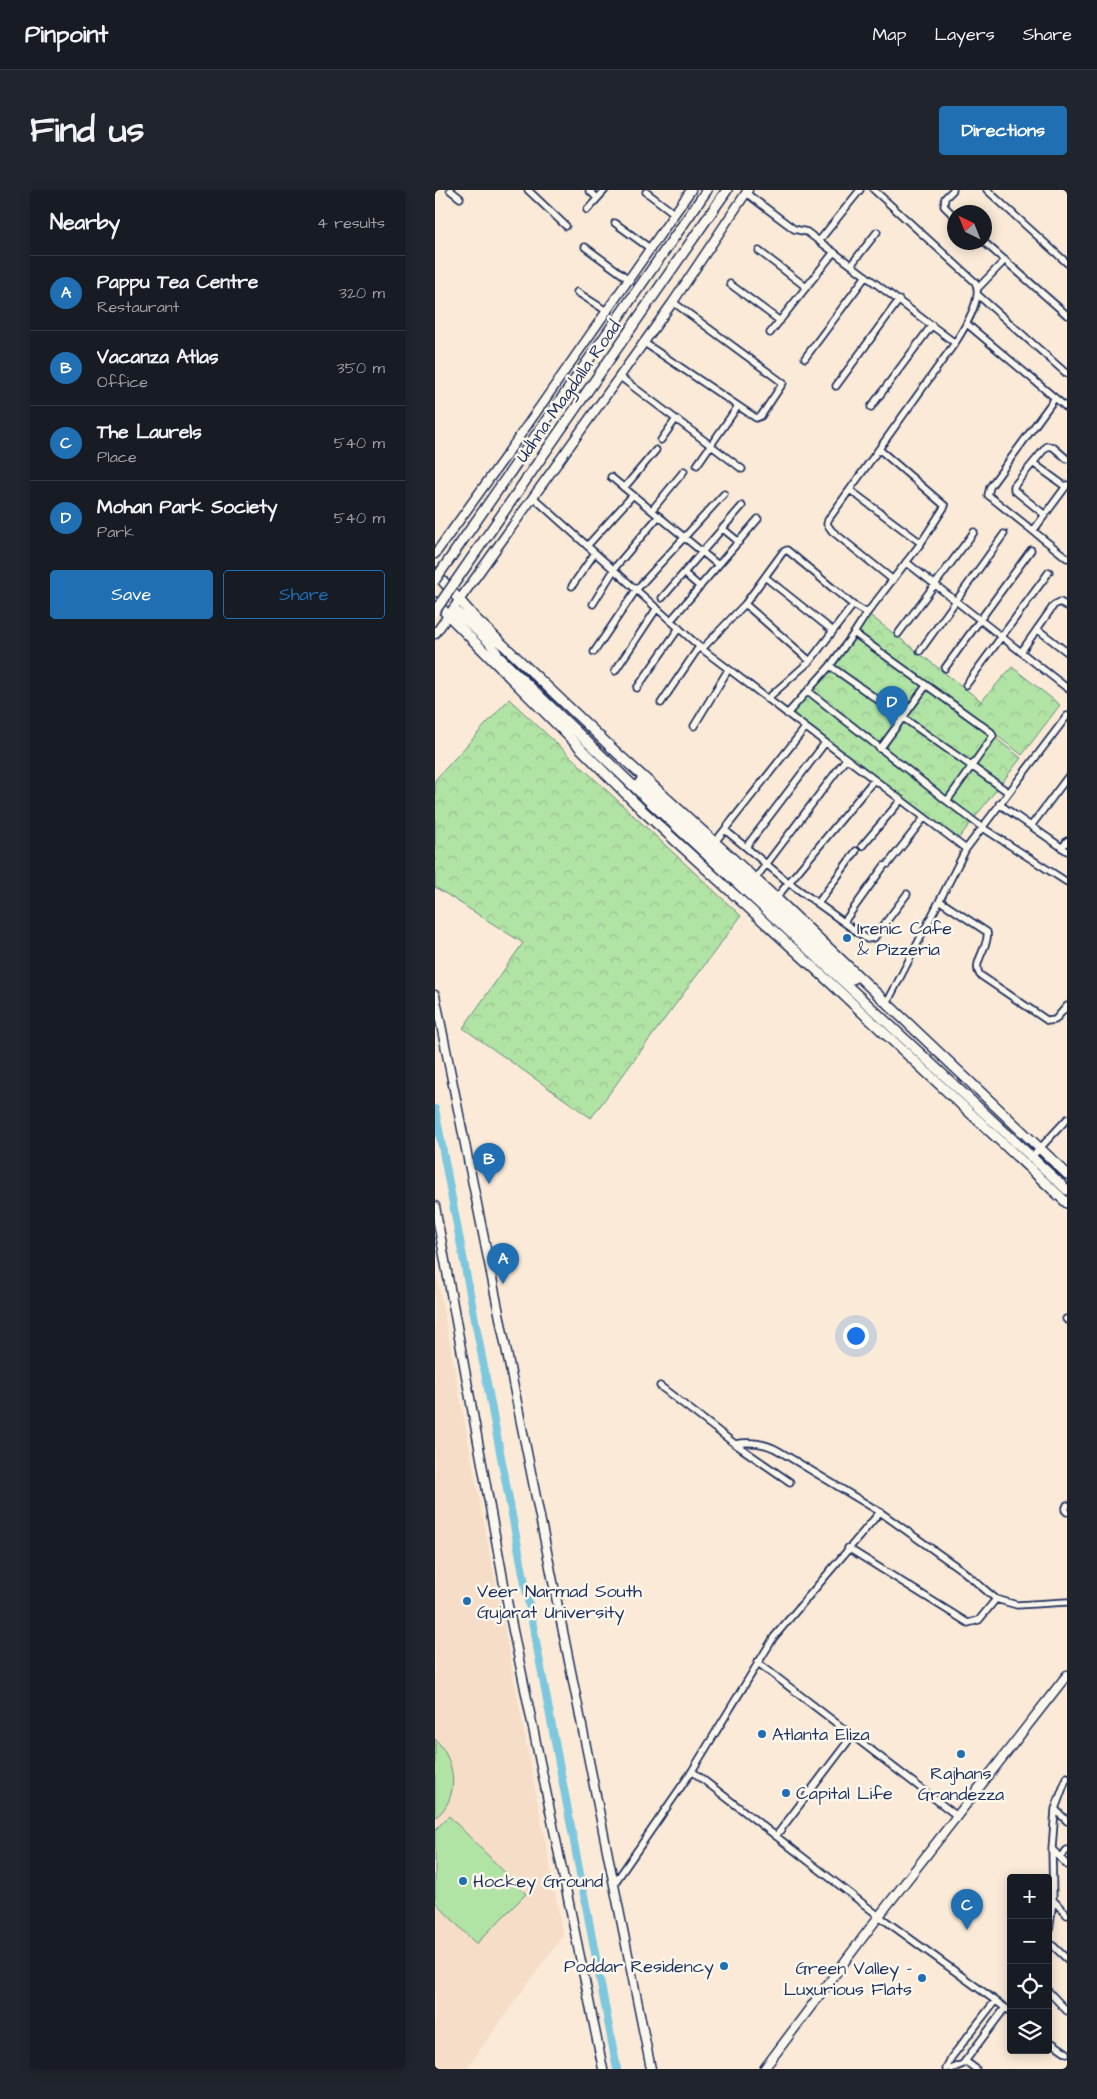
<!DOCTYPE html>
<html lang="en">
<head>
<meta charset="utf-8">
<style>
	:root { --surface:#171b24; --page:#20242c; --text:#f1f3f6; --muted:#9ea1a6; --line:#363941; --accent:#1f6fb2 }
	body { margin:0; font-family:"Architects Daughter",sans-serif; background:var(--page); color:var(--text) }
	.controls { position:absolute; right:15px; bottom:15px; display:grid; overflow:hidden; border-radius:5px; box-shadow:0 2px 12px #0003 }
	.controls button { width:45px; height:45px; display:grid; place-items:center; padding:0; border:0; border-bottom:1px solid var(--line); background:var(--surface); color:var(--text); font:25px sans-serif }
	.compass { position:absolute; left:512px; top:15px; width:45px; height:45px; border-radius:50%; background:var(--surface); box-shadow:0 2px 12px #0003; rotate:317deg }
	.you { position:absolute; left:420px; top:1145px; width:18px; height:18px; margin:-12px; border:4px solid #fff; border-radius:50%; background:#1a73e8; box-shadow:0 0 0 8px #1a73e833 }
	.badge { display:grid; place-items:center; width:32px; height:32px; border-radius:50%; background:var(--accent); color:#fff; font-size:16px; font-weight:700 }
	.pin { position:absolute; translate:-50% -41px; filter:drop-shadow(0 1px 2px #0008) }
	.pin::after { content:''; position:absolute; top:26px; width:18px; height:15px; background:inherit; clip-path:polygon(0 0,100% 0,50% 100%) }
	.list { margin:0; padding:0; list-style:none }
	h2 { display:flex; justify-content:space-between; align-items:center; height:65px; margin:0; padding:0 20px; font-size:21px }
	h2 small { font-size:16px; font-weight:400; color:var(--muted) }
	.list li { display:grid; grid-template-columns:32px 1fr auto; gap:15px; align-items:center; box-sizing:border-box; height:75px; padding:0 20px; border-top:1px solid var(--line) }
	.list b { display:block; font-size:19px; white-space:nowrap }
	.list p { margin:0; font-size:16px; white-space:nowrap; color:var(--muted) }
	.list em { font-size:16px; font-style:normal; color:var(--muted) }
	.actions { display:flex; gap:10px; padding:15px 20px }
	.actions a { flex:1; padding:11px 0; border:1px solid var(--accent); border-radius:5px; text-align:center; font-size:18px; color:var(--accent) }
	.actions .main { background:var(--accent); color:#fff }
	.icon { flex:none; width:28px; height:28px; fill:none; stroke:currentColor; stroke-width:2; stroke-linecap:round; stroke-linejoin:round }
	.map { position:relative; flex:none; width:632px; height:1879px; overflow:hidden; border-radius:5px }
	header { display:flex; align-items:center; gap:30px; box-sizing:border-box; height:70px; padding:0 25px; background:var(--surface); border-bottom:1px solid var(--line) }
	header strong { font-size:24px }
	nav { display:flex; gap:28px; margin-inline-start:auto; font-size:18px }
	.intro { display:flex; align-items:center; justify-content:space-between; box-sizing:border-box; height:120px; padding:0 30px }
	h1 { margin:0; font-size:35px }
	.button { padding:12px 22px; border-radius:5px; background:var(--accent); color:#fff; font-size:18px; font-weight:700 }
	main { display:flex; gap:30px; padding:0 30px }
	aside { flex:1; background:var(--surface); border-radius:5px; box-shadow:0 2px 12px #0003 }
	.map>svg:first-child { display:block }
	.built { fill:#f5ddc7 }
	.forest { fill:url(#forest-crowns); stroke:#668981 }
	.garden { fill:#b1e3a4; stroke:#668981 }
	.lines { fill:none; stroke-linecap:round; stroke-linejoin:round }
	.canal { stroke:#7ec8df; stroke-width:8 }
	.minor-casing { stroke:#1b2f5e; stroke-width:9 }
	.tertiary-casing { stroke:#1b2f5e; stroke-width:11 }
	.secondary-casing { stroke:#1b2f5e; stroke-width:12 }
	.minor { stroke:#fbf7ec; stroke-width:5.5 }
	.tertiary { stroke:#fbf7ec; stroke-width:8 }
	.secondary { stroke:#fbf7ec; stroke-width:9 }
	.secondary-bridge-casing { stroke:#1b2f5e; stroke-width:12; stroke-linecap:butt }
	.secondary-bridge { stroke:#fbf7ec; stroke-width:9 }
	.poi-dot { fill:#1f6fb2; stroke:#fbf7ec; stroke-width:2 }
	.labels { text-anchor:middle; stroke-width:5; stroke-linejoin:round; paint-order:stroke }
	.street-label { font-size:18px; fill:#1b2f5e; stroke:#fbf7ec }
	.poi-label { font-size:18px; fill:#1b2f5e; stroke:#fbf7ec; text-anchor:start }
</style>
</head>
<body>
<header>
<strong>Pinpoint</strong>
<nav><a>Map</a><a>Layers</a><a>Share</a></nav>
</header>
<div class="intro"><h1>Find us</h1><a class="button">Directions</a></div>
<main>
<aside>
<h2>Nearby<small>4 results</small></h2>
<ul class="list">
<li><span class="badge">A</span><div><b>Pappu Tea Centre</b><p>Restaurant</p></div><em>320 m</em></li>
<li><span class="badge">B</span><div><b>Vacanza Atlas</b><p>Office</p></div><em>350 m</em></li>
<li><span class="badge">C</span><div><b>The Laurels</b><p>Place</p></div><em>540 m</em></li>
<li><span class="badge">D</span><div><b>Mohan Park Society</b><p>Park</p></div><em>540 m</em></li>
</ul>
<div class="actions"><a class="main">Save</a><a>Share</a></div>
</aside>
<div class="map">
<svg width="632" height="1879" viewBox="0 0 632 1879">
	<defs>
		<pattern id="forest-crowns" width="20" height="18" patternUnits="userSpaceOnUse" patternTransform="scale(1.25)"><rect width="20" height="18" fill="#b1e3a4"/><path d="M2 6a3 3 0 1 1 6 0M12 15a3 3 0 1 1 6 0" fill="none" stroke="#98c390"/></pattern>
	</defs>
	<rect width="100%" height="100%" fill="#faead7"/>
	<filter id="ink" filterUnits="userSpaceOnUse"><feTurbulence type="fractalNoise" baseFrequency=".02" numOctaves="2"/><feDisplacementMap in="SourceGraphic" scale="10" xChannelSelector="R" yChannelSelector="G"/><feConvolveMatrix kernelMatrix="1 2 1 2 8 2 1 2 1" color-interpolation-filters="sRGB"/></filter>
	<g filter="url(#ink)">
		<!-- built -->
		<path class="built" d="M 0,1078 L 128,1745 L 31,1879 L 0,1879 Z"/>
		<!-- forest -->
		<path class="forest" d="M 432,423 L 546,511 L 543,515 L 577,477 L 625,515 L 587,565 L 535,525 L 534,527 L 586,568 L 520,653 L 353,525 Z
			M 74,509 L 306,726 L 156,928 L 28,838 L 88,753 L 0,697 L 0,590 Z"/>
		<!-- garden -->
		<path class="garden" d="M 0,1549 C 21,1570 26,1608 0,1628 Z
			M 14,1626 L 91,1704 L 41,1754 L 0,1712 L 0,1640 Z"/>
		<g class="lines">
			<!-- canal -->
			<path class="canal" d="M 0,919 L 182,1879"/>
			<defs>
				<path id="minor" d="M 15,0 L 25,8
					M 93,0 L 131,36
					M 154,0 L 162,8
					M 439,0 L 540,92 C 549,107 529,139 520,153 L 393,330 L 392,334 L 397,341 L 458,390
					M 518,0 L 510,8 L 509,16 L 520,27
					M 552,0 L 632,73
					M 211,2 L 240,24
					M 311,3 L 359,39 L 372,42 L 520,153
					M 152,20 L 170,0
					M 180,33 L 216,59
					M 384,51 L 425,0
					M 549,52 L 632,125
					M 150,57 L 195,90
					M 324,61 L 371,97
					M 416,75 L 442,42
					M 295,94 L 345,131
					M 543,98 L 570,70
					M 142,102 L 173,122
					M 543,105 L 632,184
					M 532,134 L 632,218
					M 335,143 L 399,62
					M 208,152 L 321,228 L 326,226 L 348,193 L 238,112
					M 370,168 L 431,86
					M 184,186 L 307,279
					M 401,196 L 464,110
					M 620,208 L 555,297 L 553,305 L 632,368
					M 436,217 L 497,135
					M 226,250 L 241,229
					M 598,273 L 631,297
					M 262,275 L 303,216
					M 176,287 L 283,375
					M 189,298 L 221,260
					M 415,300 L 486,353
					M 98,307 L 267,459 L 531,659
					M 217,320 L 249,281
					M 610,325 L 579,300 L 579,296 L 612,256 L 618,257 L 632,269
					M 287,338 L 304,352
					M 598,341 L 632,295
					M 152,356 L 198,305
					M 471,372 L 632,498
					M 249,383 L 265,397
					M 330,387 L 398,441
					M 137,396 L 160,363
					M 227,408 L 307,316
					M 158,414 L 182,375 L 224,326
					M 310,414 L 375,471
					M 236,430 L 323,329
					M 602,439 L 632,462
					M 419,443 L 556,542 L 558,546 L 512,611
					M 463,444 L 539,342
					M 267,459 L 310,414 L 348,362 L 352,360 L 418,415 L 432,423
					M 485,461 L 569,344
					M 159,462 L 201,400 L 289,304
					M 586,462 L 619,415 L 625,412 L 632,416
					M 395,476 L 573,602
					M 510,478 L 596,360
					M 180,481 L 222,418
					M 531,495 L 614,382
					M 202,498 L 244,438
					M 373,501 L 512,611 L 548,638 L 632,692
					M 332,509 L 375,471 L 418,415
					M 226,513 L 264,457
					M 352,524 L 395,476 L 419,443 L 432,423 L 486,353 L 510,316 L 445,260
					M 259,536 L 293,480
					M 445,559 L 491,496
					M 564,614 L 632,661
					M 596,636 L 632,588
					M 290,640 L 353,692 L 432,749 L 439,748 L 472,704
					M 280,652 L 370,538
					M 427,656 L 466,610
					M 311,657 L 390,553
					M 627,658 L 632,651
					M 453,674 L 489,628
					M 320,689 L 411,569
					M 341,708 L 439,590
					M 505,711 L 552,742 C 555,756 536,773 545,785 L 613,831 L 620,830 L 632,816
					M 383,713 L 421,661
					M 409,732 L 449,676
					M 452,813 L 531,659 L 632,526
					M 596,968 L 632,929
					M 631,1129 L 632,1130
					M 225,1196 L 300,1254 L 355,1292
					M 300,1254 C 314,1251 331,1253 344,1261 L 445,1322 L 528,1381 L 561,1409 L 582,1415 L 632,1412
					M 632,1315 L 630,1320 L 632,1322
					M 413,1358 L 533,1433 L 544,1430 L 561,1409
					M 322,1472 L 522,1626
					M 257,1581 L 444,1726 L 576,1822
					M 620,1619 L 632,1631
					M 341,1646 L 414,1550
					M 617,1659 L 632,1675
					M 625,1667 L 632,1660
					M 179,1694 L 257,1581 L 339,1447 L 445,1322
					M 618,1710 L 632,1725
					M 613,1751 L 618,1710 L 617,1659 L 620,1619 L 632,1587
					M 613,1751 L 632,1769
					M 613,1801 L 632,1821
					M 613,1850 L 632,1863
					M 530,1871 L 541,1879
					M 511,1879 L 516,1868 L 560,1811
					M 516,1879 L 528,1874 L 570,1818"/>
				<path id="tertiary" d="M 0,364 L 70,267 L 256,0
					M 0,444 L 238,112 L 313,0
					M 0,805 L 216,1879
					M 0,1016 L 73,1416 L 168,1879
					M 329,1879 L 444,1726 L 632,1485"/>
				<path id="secondary" d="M 263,13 L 272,0
					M 278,20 L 292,0
					M 0,382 L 40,428 L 181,562 L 341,708 L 632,984
					M 0,412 L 207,620 L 387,785 L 632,1013
					M 19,419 L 55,453 L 64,467 L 214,611 L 632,1000
					M 205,592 L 418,789"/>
			</defs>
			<!-- minor casing -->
			<use href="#minor" class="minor-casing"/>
			<!-- tertiary casing -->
			<use href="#tertiary" class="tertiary-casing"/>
			<!-- secondary casing -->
			<use href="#secondary" class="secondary-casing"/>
			<!-- minor -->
			<use href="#minor" class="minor"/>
			<!-- tertiary -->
			<use href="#tertiary" class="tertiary"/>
			<!-- secondary -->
			<use href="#secondary" class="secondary"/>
			<defs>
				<path id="secondary-bridge" d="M 0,390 L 263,13
					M 0,421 L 278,20"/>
			</defs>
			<!-- secondary-bridge casing -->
			<use href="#secondary-bridge" class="secondary-bridge-casing"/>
			<!-- secondary-bridge -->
			<use href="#secondary-bridge" class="secondary-bridge"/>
		</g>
	</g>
	<!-- markers -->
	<g class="poi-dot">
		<circle cx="412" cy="748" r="5"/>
		<circle cx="32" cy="1411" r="5"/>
		<circle cx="327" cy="1544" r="5"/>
		<circle cx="526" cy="1564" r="5"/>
		<circle cx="351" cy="1603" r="5"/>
		<circle cx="28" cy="1691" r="5"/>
		<circle cx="289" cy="1776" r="5"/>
		<circle cx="487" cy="1788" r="5"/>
	</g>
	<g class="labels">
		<!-- street labels -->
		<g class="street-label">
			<text transform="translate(133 201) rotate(-55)" y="6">Udhna Magdalla Road</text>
		</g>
		<!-- poi labels -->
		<g class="poi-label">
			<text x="422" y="744">Irenic Cafe<tspan x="422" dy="21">&amp; Pizzeria</tspan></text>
			<text x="42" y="1407">Veer Narmad South<tspan x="42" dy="21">Gujarat University</tspan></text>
			<text x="337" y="1550">Atlanta Eliza</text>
			<text x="526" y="1589" text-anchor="middle">Rajhans<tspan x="526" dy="21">Grandezza</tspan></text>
			<text x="361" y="1609">Capital Life</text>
			<text x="38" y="1697">Hockey Ground</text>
			<text x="279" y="1782" text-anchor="end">Poddar Residency</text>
			<text x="477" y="1784" text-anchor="end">Green Valley -<tspan x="477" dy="21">Luxurious Flats</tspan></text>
		</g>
	</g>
</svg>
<div class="controls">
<button>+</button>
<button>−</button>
<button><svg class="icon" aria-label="locate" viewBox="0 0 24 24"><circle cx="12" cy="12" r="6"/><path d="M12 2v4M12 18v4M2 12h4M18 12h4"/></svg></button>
<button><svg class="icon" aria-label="layers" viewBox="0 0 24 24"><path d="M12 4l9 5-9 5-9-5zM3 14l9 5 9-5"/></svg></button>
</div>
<svg class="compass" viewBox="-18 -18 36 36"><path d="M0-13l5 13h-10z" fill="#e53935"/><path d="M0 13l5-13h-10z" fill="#9ea1a6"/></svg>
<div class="you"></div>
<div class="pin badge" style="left:68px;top:1094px">A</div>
<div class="pin badge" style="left:54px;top:994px">B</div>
<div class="pin badge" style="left:532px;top:1740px">C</div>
<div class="pin badge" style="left:457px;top:537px">D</div>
</div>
</main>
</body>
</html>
